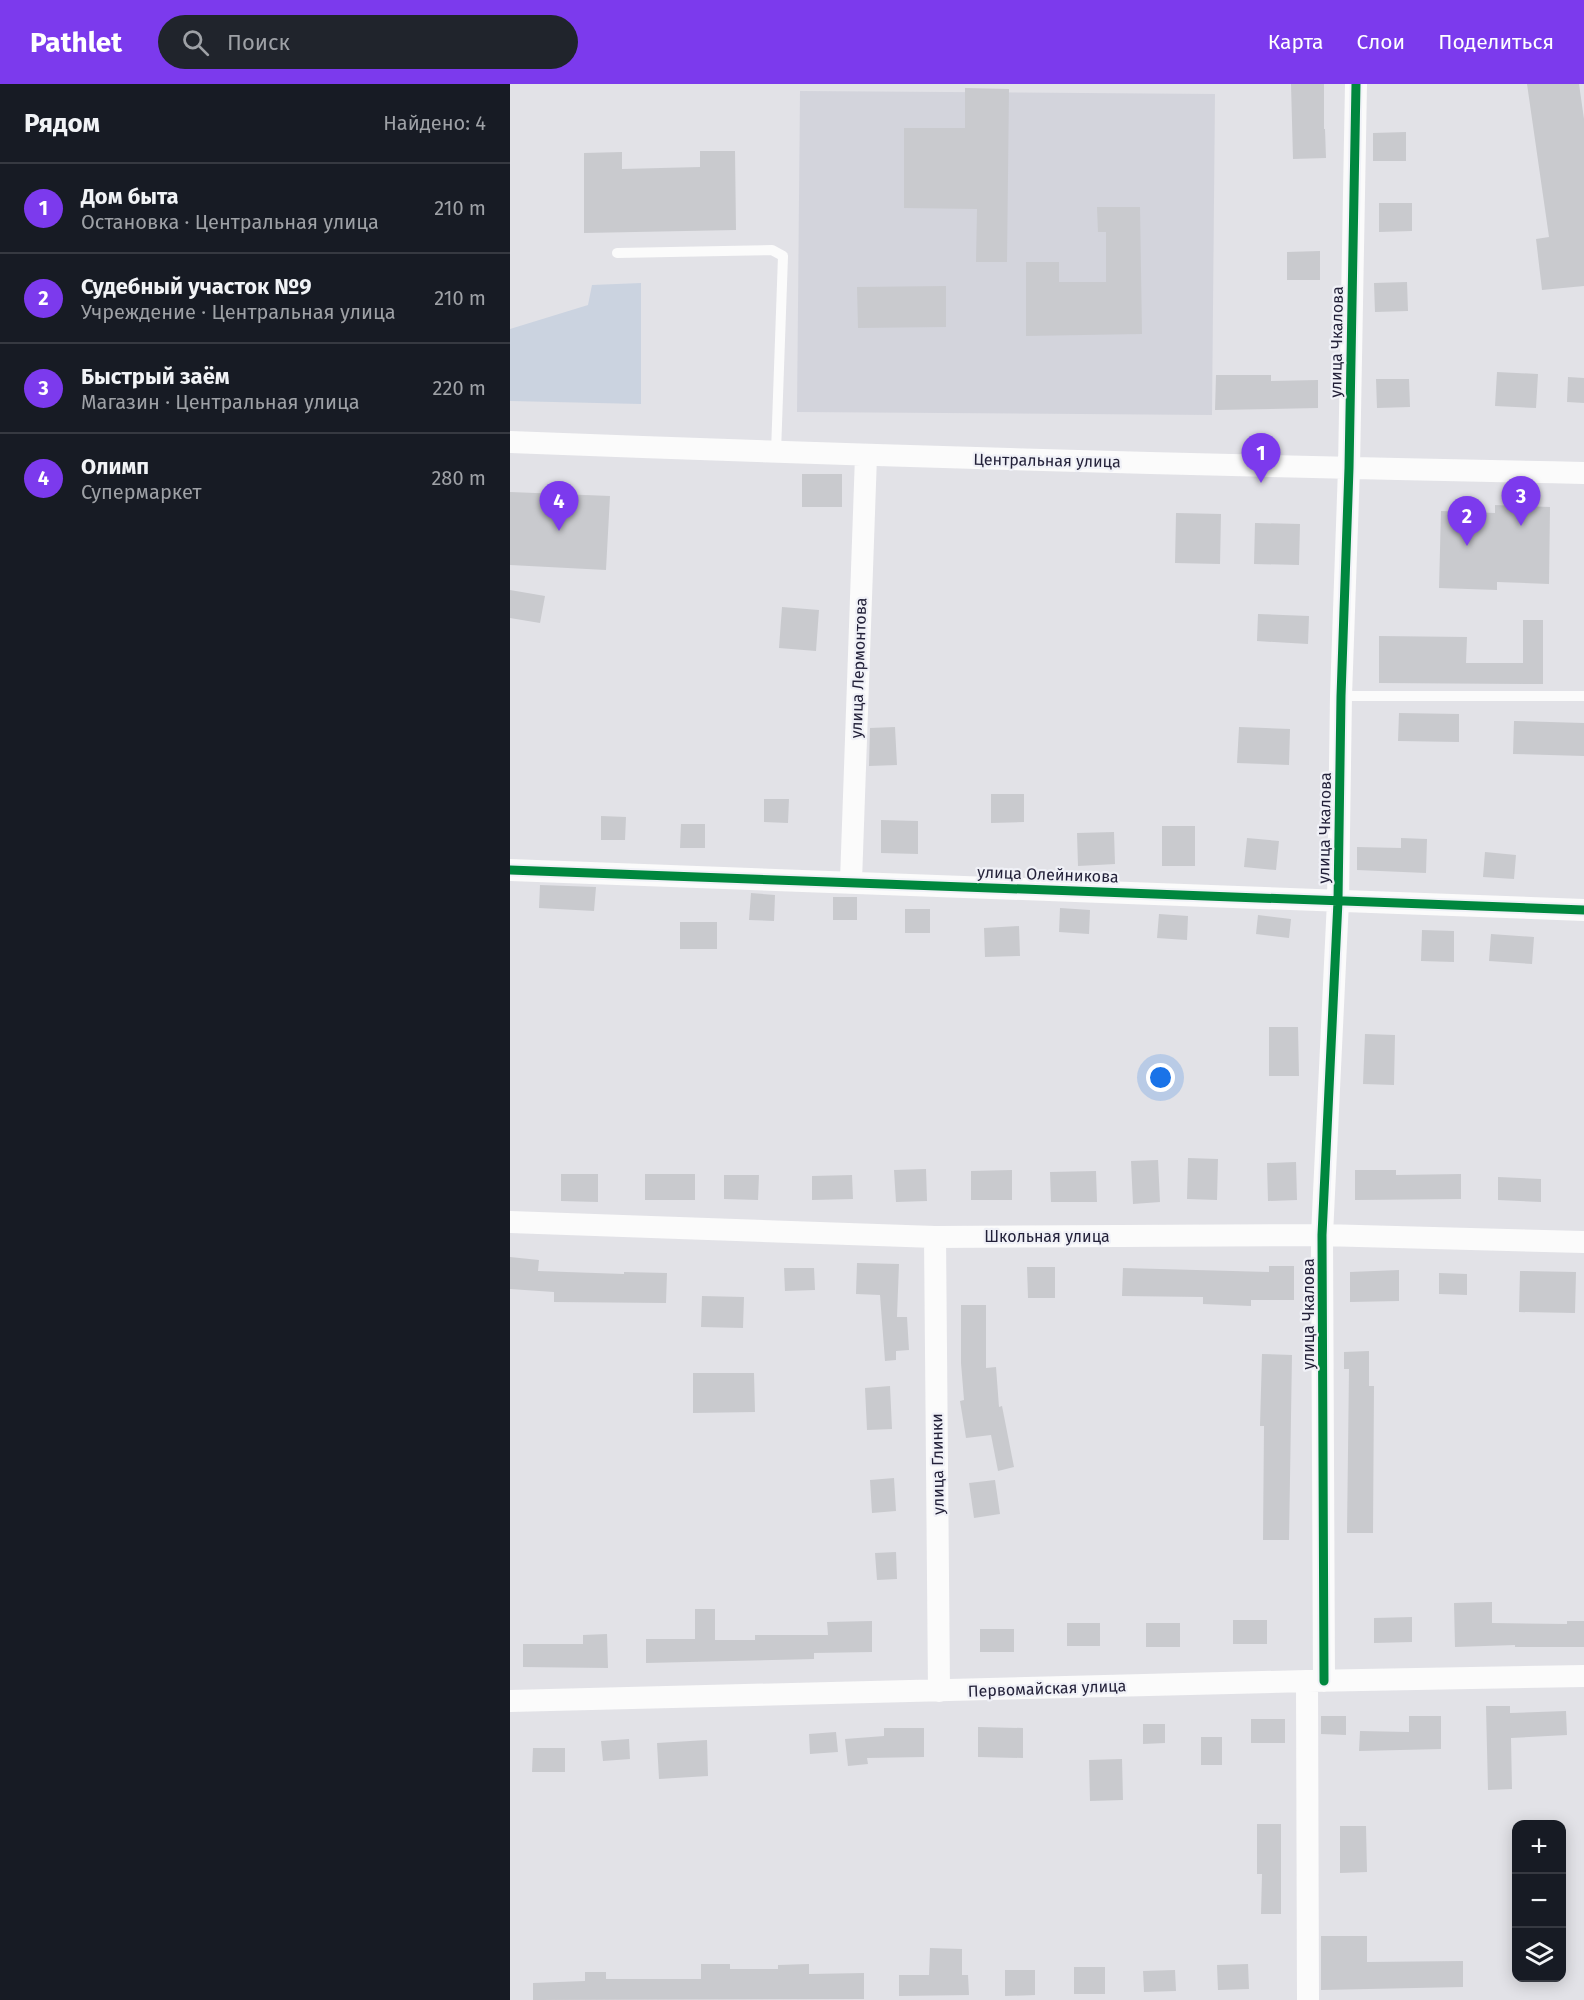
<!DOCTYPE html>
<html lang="ru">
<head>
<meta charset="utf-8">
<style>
	:root { --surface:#171b24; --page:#20242c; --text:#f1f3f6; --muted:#9ea1a6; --line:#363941; --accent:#7c3aed }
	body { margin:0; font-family:"Fira Sans",sans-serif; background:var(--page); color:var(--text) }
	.controls { position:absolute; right:18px; bottom:18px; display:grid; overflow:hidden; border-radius:12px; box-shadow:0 3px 15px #0003 }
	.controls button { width:54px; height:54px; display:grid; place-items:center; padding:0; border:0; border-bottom:2px solid var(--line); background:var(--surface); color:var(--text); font:30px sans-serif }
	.you { position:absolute; left:651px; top:994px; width:21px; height:21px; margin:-15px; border:4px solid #fff; border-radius:50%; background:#1a73e8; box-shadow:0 0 0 9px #1a73e833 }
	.badge { display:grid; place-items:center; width:39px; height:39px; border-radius:50%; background:var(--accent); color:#fff; font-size:20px; font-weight:700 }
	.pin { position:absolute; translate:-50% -50px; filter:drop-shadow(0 2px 3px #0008) }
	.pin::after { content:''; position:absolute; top:32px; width:21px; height:18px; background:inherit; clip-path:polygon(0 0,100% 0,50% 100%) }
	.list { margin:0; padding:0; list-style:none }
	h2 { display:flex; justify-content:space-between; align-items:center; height:78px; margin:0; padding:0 24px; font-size:26px }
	h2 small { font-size:20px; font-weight:400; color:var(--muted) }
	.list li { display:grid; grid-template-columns:39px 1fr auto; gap:18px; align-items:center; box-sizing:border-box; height:90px; padding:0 24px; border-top:2px solid var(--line) }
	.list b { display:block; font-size:22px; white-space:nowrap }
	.list p { margin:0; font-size:20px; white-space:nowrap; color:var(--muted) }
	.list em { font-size:20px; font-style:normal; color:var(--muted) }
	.icon { flex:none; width:33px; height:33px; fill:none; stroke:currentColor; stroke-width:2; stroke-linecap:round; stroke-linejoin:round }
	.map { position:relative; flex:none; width:1074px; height:1916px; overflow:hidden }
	header { display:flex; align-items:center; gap:36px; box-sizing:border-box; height:84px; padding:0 30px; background:var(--accent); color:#fff }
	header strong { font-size:28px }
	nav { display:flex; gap:33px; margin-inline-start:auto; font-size:21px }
	.search { width:420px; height:54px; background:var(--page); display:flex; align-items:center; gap:15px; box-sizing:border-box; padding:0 21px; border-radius:33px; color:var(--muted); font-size:22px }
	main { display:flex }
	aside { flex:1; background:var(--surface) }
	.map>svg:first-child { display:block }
	.built { fill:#d3d4dc }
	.green { fill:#cbd3e0 }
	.building { fill:#c9cace }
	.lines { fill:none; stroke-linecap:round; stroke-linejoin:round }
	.lane { stroke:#fbfbfb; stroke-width:10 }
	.street { stroke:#fbfbfb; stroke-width:22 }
	.cycleway-casing { stroke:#f0f1f7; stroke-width:13 }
	.cycleway { stroke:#00873e; stroke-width:9 }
	.labels { text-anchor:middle; stroke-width:4.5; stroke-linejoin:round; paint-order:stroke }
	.street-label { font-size:16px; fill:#232139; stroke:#f0f1f7 }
</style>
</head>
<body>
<header>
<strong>Pathlet</strong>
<div class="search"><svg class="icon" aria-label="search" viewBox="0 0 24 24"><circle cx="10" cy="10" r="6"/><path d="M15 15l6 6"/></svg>Поиск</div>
<nav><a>Карта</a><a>Слои</a><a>Поделиться</a></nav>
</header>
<main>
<aside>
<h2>Рядом<small>Найдено: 4</small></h2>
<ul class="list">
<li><span class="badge">1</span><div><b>Дом быта</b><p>Остановка · Центральная улица</p></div><em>210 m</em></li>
<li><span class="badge">2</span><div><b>Судебный участок №9</b><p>Учреждение · Центральная улица</p></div><em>210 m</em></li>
<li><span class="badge">3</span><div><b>Быстрый заём</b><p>Магазин · Центральная улица</p></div><em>220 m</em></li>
<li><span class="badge">4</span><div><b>Олимп</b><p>Супермаркет</p></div><em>280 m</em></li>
</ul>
</aside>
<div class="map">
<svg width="1074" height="1916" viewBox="0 0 1074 1916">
	<rect width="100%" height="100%" fill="#e2e2e7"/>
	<!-- built -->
	<path class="built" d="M 290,7 L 705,10 L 702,331 L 287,328 Z"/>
	<!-- green -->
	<path class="green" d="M 131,199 L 131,320 L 0,317 L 0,245 L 78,221 L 82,201 Z"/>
	<!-- building -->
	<path class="building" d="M 781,0 L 814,0 L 814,45 L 815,45 L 816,74 L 783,75 Z
		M 1017,0 L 1069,0 L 1074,35 L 1074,202 L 1032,206 L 1026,155 L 1039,153 Z
		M 455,4 L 499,5 L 497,178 L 466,178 L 467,125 L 394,124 L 394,44 L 455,44 Z
		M 896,48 L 896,77 L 863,77 L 863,49 Z
		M 190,67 L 225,67 L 226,146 L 74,149 L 74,69 L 112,68 L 112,85 L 190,83 Z
		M 869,119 L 902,119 L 902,147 L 869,148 Z
		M 587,123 L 630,123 L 632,250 L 516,252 L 516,178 L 549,178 L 549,198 L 596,198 L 596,148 L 588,148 Z
		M 810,167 L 810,196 L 777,196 L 777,168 Z
		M 897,198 L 898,227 L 865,228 L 864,199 Z
		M 436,202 L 436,243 L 348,244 L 347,203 Z
		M 987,288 L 1028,290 L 1026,324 L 985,322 Z
		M 706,291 L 761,291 L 761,297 L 808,296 L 808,324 L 705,326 Z
		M 1058,293 L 1074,294 L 1074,319 L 1057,318 Z
		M 866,295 L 899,295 L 900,323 L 867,324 Z
		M 292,390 L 332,390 L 332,423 L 292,423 Z
		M 0,408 L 100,412 L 96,486 L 0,481 Z
		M 985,421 L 1040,423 L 1039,500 L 987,498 L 987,506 L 929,504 L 931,427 L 985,429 Z
		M 666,429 L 711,430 L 710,480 L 665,479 Z
		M 745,439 L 790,440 L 789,481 L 744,480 Z
		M 0,506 L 35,512 L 30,539 L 0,534 Z
		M 272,523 L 309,526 L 306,567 L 269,564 Z
		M 748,530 L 799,532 L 798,560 L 747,557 Z
		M 1013,536 L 1033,536 L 1033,600 L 869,599 L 869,552 L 957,553 L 956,579 L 1013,579 Z
		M 889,629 L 949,630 L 949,658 L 888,657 Z
		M 1004,637 L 1074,639 L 1074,672 L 1003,670 Z
		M 385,643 L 387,681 L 359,682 L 360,644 Z
		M 729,643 L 780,645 L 779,681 L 727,679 Z
		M 481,710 L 514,710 L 514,738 L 481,739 Z
		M 254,715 L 279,715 L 278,739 L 254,738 Z
		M 91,732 L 116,733 L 115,756 L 91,756 Z
		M 371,736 L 408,737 L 408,770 L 371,769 Z
		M 171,740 L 195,740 L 195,764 L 170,764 Z
		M 652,742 L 685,742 L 685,782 L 652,782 Z
		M 604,748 L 605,780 L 568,782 L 567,749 Z
		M 737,754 L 769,757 L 766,786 L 734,783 Z
		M 891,754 L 917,755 L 916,789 L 847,786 L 847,763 L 891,764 Z
		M 975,768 L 1006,771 L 1004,795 L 973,793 Z
		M 30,801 L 86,803 L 84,827 L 29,824 Z
		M 241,809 L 265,811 L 264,837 L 239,836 Z
		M 323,813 L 347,813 L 347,836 L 323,836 Z
		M 550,824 L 580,826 L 579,850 L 549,848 Z
		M 395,825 L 420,825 L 420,849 L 395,849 Z
		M 649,830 L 678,832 L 677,856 L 647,854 Z
		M 748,831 L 781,835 L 779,854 L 746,850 Z
		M 170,838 L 207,838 L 207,865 L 170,865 Z
		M 509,842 L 510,872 L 475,873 L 474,844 Z
		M 912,846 L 944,847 L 944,878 L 911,877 Z
		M 981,850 L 1024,853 L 1022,880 L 979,877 Z
		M 759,943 L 788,943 L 789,992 L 759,992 Z
		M 855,950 L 885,951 L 884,1001 L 853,1000 Z
		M 678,1074 L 708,1075 L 707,1116 L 677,1115 Z
		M 648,1076 L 650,1118 L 623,1120 L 621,1077 Z
		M 786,1078 L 787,1116 L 758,1117 L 757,1079 Z
		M 416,1085 L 417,1117 L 386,1118 L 384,1086 Z
		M 502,1086 L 502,1116 L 461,1116 L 461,1087 Z
		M 845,1086 L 886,1086 L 886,1091 L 951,1090 L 951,1115 L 845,1116 Z
		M 586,1087 L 587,1118 L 541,1118 L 540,1088 Z
		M 51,1090 L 88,1090 L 88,1118 L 51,1117 Z
		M 135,1090 L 185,1090 L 185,1116 L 135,1116 Z
		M 214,1091 L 249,1091 L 248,1116 L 214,1115 Z
		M 342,1091 L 343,1115 L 302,1116 L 302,1092 Z
		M 988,1093 L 1031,1095 L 1031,1118 L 988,1116 Z
		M 0,1173 L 29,1176 L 28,1187 L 114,1190 L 114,1188 L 157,1189 L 156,1219 L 44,1218 L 44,1208 L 0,1205 Z
		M 347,1179 L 389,1180 L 387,1233 L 397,1233 L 399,1266 L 386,1267 L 386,1276 L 375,1277 L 370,1211 L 346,1210 Z
		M 759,1182 L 784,1182 L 784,1216 L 741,1216 L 741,1222 L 693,1220 L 693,1213 L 612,1212 L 613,1184 L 759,1188 Z
		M 517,1183 L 545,1183 L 545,1214 L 518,1214 Z
		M 274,1184 L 304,1184 L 305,1206 L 275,1207 Z
		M 889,1186 L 889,1217 L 840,1218 L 840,1188 Z
		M 1010,1187 L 1066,1188 L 1065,1229 L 1009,1228 Z
		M 929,1189 L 957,1190 L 957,1211 L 929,1210 Z
		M 192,1212 L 234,1213 L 233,1244 L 191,1243 Z
		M 451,1221 L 476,1221 L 476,1284 L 486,1283 L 489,1323 L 492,1322 L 504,1383 L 488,1387 L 481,1351 L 456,1354 L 450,1317 L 454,1316 L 451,1279 Z
		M 859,1267 L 859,1302 L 864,1302 L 863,1449 L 837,1449 L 839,1285 L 834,1285 L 834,1268 Z
		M 752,1270 L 782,1271 L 779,1456 L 753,1456 L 754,1342 L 750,1342 Z
		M 183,1289 L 244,1289 L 245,1328 L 183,1329 Z
		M 380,1302 L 382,1345 L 357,1346 L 355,1304 Z
		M 384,1394 L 386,1427 L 362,1429 L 360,1396 Z
		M 485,1396 L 490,1430 L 464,1434 L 459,1399 Z
		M 386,1468 L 387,1495 L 367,1496 L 365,1469 Z
		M 982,1518 L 982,1539 L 1057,1540 L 1057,1537 L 1074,1537 L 1074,1563 L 1005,1563 L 1005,1561 L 945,1563 L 944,1519 Z
		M 185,1525 L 205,1525 L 205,1556 L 245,1556 L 245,1551 L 318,1551 L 317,1538 L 362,1537 L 362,1568 L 304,1569 L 304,1575 L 136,1579 L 136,1555 L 185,1555 Z
		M 902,1533 L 902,1558 L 864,1559 L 864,1534 Z
		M 723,1536 L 757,1536 L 757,1560 L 723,1560 Z
		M 557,1539 L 590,1539 L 590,1562 L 557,1562 Z
		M 636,1539 L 670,1539 L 670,1563 L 636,1563 Z
		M 470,1545 L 504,1545 L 504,1568 L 470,1568 Z
		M 97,1550 L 98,1584 L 13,1583 L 13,1560 L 73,1560 L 73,1551 Z
		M 976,1622 L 1000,1622 L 1000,1629 L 1056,1627 L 1057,1651 L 1001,1654 L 1002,1705 L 978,1706 Z
		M 811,1632 L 836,1632 L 836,1651 L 811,1650 Z
		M 899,1632 L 931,1632 L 931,1665 L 849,1667 L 850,1647 L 899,1648 Z
		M 741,1635 L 775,1635 L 775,1659 L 741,1659 Z
		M 633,1640 L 655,1640 L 655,1659 L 633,1660 Z
		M 468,1643 L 513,1644 L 513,1674 L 468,1673 Z
		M 374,1644 L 414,1644 L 414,1673 L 357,1674 L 358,1680 L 338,1682 L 335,1655 L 374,1652 Z
		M 326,1648 L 328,1668 L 300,1670 L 299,1650 Z
		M 691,1653 L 712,1653 L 712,1681 L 691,1681 Z
		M 119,1655 L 120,1675 L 93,1677 L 91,1657 Z
		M 197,1656 L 198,1692 L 149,1695 L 147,1659 Z
		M 23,1664 L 55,1664 L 55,1688 L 22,1688 Z
		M 612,1675 L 613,1716 L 580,1717 L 579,1676 Z
		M 747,1740 L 771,1740 L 771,1830 L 751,1830 L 752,1790 L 747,1790 Z
		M 830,1742 L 856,1742 L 857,1788 L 830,1789 Z
		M 811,1852 L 857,1852 L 857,1878 L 953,1877 L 953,1903 L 811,1906 Z
		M 420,1864 L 452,1865 L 452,1891 L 458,1891 L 459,1911 L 389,1912 L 389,1891 L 419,1891 Z
		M 191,1880 L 220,1880 L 220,1885 L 268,1885 L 268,1881 L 299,1880 L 299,1890 L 354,1889 L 354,1915 L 23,1916 L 23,1899 L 75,1897 L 75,1888 L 96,1888 L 96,1895 L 191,1895 Z
		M 738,1880 L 739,1905 L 708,1906 L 707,1881 Z
		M 564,1883 L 595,1883 L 595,1910 L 564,1910 Z
		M 495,1886 L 525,1886 L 525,1911 L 495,1912 Z
		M 665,1886 L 666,1907 L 634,1908 L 633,1887 Z"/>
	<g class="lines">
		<!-- lane -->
		<path class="lane" d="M 107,169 L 262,166 L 273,172 L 266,368
			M 831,612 L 1074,612"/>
		<!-- street -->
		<path class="street" d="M 0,358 C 358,372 716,382 1074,389
			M 0,786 L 1074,826
			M 341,797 L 356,372
			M 0,1138 L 425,1153 L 812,1151 L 1074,1158
			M 425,1153 L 429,1607
			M 797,1597 L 798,1916
			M 814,1597 L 812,1151 L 828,817 L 831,612 L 839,384 L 846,0
			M 0,1617 L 797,1597 L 1074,1592"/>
		<defs>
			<path id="cycleway" d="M 0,786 L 1074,826
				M 814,1597 L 812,1151 L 828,817 L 831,612 L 839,384 L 846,0"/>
		</defs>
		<!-- cycleway casing -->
		<use href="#cycleway" class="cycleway-casing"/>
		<!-- cycleway -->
		<use href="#cycleway" class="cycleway"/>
	</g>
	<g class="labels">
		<!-- street labels -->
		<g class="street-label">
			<text transform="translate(826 258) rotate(-89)" y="6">улица Чкалова</text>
			<text transform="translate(537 376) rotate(1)" y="6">Центральная улица</text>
			<text transform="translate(348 584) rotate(-88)" y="6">улица Лермонтова</text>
			<text transform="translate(814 744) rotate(-89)" y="6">улица Чкалова</text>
			<text transform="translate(538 790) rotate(2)" y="6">улица Олейникова</text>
			<text x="537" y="1158">Школьная улица</text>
			<text transform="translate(798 1230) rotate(-90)" y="6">улица Чкалова</text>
			<text transform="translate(427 1380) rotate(-91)" y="6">улица Глинки</text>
			<text transform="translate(537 1604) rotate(-2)" y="6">Первомайская улица</text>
		</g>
	</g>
</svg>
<div class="controls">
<button>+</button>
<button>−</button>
<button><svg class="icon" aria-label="layers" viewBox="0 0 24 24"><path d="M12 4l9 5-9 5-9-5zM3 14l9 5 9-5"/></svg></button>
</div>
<div class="you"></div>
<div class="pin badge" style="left:751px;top:399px">1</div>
<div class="pin badge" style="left:957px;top:462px">2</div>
<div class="pin badge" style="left:1011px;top:442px">3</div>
<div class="pin badge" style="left:49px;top:447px">4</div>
</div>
</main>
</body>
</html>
